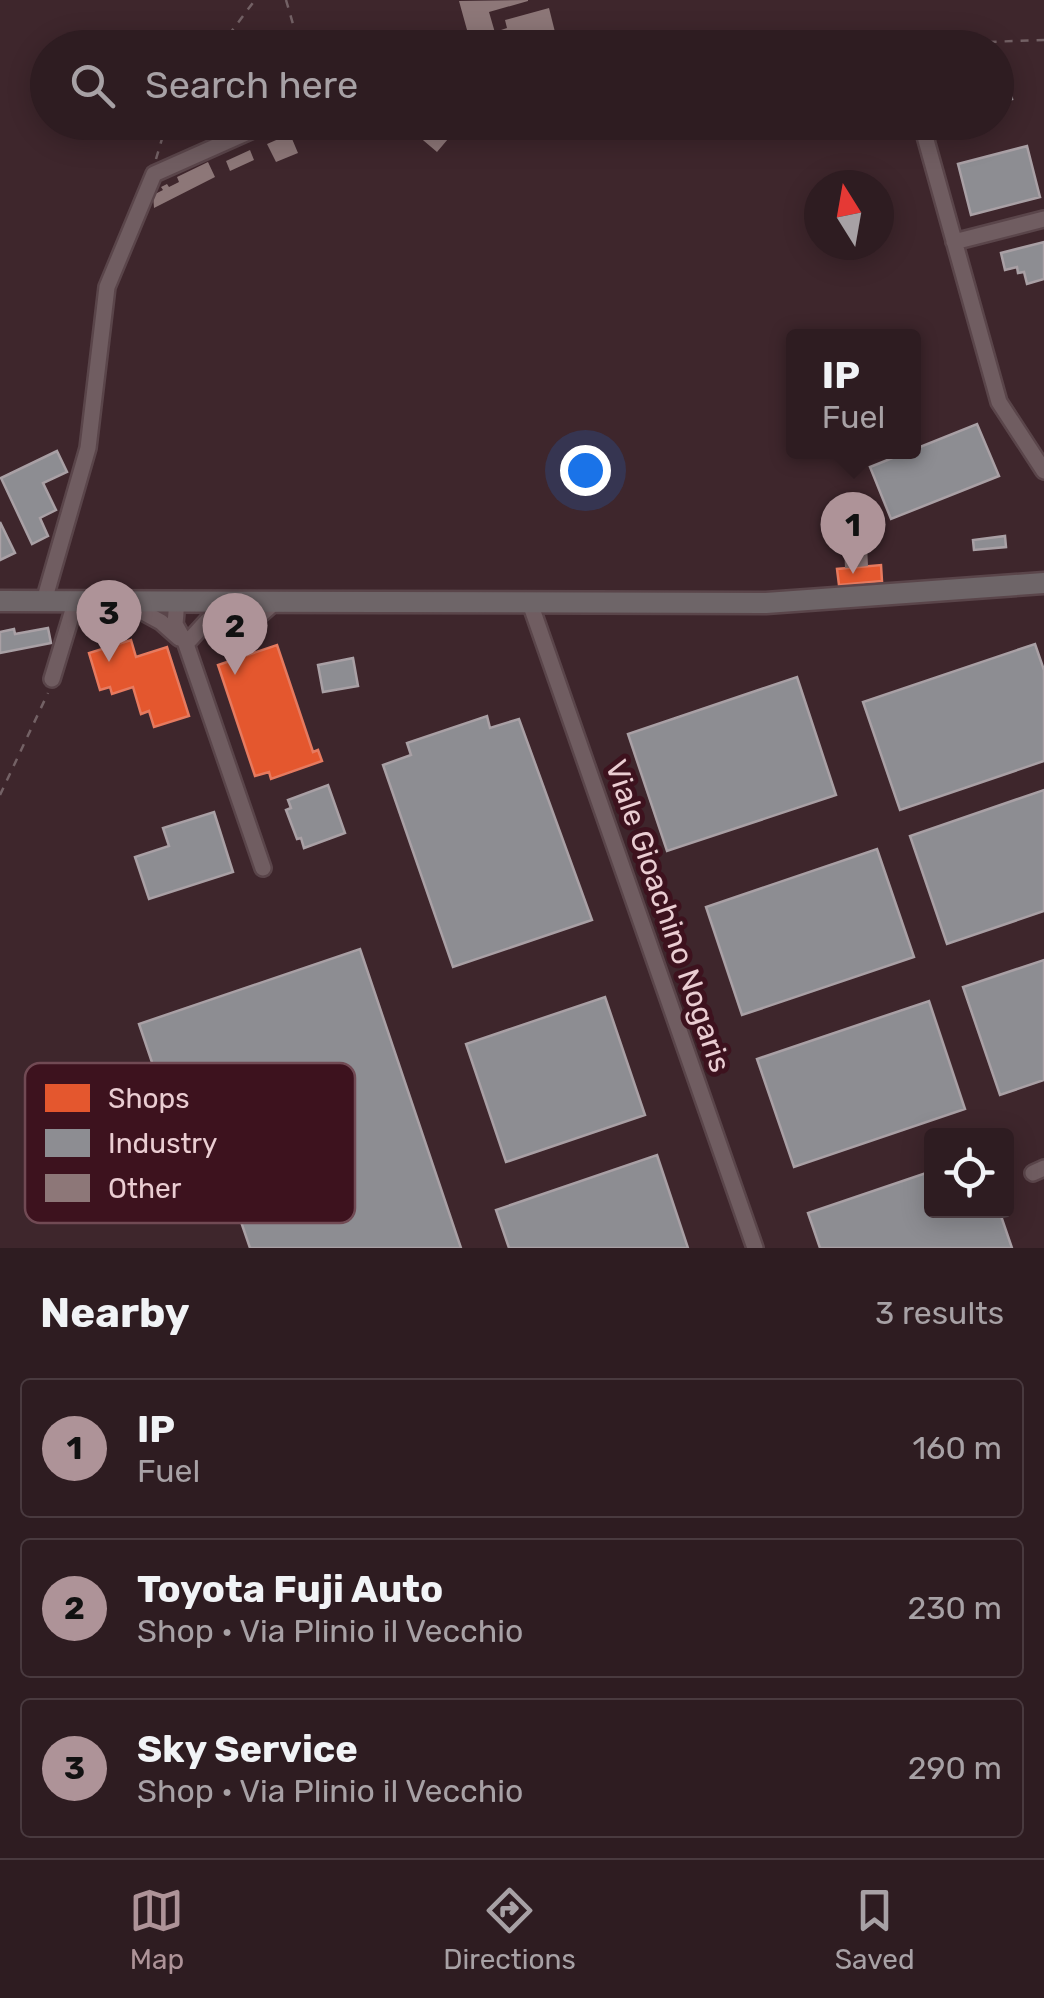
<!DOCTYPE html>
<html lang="en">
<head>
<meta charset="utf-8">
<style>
	:root { --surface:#2e1c21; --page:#36252a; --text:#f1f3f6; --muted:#a7a1a5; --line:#493a3f; --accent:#ae9398 }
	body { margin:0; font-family:Rubik,sans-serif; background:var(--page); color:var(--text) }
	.controls { position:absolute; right:30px; bottom:30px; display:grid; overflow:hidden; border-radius:10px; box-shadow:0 5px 25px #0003 }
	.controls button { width:90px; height:90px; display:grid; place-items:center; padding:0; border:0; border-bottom:2px solid var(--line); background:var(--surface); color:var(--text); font:50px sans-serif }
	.compass { position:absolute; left:804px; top:170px; width:90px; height:90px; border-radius:50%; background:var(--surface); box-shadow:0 5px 25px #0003; rotate:349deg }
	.you { position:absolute; left:585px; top:470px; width:35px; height:35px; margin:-25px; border:8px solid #fff; border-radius:50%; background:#1a73e8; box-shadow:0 0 0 15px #1a73e833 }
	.badge { display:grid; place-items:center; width:65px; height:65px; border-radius:50%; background:var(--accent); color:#111; font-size:32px; font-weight:700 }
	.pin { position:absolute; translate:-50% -82px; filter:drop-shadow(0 2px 5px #0008) }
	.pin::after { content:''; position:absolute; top:52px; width:35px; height:30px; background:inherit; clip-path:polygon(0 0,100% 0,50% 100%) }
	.popup { position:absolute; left:786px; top:329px; width:135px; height:130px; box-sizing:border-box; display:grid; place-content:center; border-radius:10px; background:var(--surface); filter:drop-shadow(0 2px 8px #0005); font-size:32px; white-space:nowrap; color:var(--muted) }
	.popup b { font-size:38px; color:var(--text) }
	.popup::after { content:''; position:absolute; left:50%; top:100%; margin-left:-20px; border:20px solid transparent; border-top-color:var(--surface) }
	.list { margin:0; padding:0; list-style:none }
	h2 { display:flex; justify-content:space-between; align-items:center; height:130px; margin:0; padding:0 40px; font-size:42px }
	h2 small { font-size:32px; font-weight:400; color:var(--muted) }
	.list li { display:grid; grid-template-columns:65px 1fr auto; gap:30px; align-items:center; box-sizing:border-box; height:140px; margin:0 20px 20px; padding:0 20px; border:2px solid var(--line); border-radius:10px }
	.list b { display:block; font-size:38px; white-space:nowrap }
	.list p { margin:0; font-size:32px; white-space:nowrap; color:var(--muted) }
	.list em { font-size:32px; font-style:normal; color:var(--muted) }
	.icon { flex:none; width:55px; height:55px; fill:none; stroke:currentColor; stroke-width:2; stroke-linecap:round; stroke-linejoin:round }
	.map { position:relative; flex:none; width:1044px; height:1248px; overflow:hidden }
	.search { position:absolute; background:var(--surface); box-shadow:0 5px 25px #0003; left:30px; right:30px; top:30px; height:110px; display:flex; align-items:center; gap:25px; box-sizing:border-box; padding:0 35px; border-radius:55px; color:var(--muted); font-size:38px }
	.sheet { height:610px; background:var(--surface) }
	nav { display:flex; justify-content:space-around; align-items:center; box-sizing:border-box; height:140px; border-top:2px solid var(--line); background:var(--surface); font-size:28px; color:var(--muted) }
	nav a { display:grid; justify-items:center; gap:5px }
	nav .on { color:var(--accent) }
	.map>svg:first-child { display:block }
	.shops { fill:#e4572e; stroke:#e67a5f; stroke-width:2.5 }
	.industry { fill:#8d8d92; stroke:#a9a0a5; stroke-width:2.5 }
	.building { fill:#8d7778 }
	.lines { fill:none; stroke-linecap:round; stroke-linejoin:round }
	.minor-casing { stroke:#5a454a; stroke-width:20 }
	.major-casing { stroke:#5a454a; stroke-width:25 }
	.path { stroke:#736165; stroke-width:2.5; stroke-dasharray:8 8; stroke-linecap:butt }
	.minor { stroke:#705d61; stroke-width:15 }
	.major { stroke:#6e6568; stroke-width:20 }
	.labels { text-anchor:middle; stroke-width:10; stroke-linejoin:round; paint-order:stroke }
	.street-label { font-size:30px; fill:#eacdd2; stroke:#3d121e }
	.key { fill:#3d121e; stroke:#714a54; stroke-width:2.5 }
	.key-label { font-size:28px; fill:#eacdd2 }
</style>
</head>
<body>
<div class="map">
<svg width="1044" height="1248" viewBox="0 0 1044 1248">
	<rect width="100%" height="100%" fill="#3e262c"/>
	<!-- shops -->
	<path class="shops" d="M 881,565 L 882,581 L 839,585 L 837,569 Z
		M 131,640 L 136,657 L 167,647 L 189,716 L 154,727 L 149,711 L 141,714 L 133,687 L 112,694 L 110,687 L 100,690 L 89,653 Z
		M 277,645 L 313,752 L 318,750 L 322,761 L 271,779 L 269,772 L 255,776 L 218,665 Z"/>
	<!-- industry -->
	<path class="industry" d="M 1004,65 L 1012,99 L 996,103 L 996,66 Z
		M 1027,146 L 1040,197 L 971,215 L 958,164 Z
		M 1044,242 L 1044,279 L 1027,284 L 1024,272 L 1018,273 L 1017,267 L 1005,270 L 1001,253 Z
		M 977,424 L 999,476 L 891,519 L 870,467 Z
		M 57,451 L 67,472 L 43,483 L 56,510 L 40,518 L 48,536 L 32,544 L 1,478 Z
		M 0,522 L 15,553 L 0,560 Z
		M 1005,536 L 1006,547 L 974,550 L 973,540 Z
		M 48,628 L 51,643 L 0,653 L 0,632 L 14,629 L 15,634 Z
		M 1035,644 L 1044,670 L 1044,761 L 900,810 L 863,702 Z
		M 353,658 L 358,686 L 323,692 L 318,665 Z
		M 797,677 L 836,795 L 667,851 L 628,734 Z
		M 487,716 L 490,728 L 519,719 L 592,920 L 453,967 L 383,765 L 411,755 L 407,743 Z
		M 328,785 L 345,833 L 304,848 L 301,838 L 297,839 L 286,810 L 291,808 L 288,800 Z
		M 1044,790 L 1044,911 L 947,944 L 910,836 Z
		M 214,812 L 233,872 L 149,899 L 135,857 L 169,846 L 163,828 Z
		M 877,849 L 914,957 L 742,1015 L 706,907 Z
		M 360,949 L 461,1248 L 250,1248 L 214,1143 L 183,1154 L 139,1024 Z
		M 1044,960 L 1044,1080 L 1000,1095 L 963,987 Z
		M 605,997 L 645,1115 L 506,1162 L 466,1044 Z
		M 929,1001 L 965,1109 L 794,1167 L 757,1059 Z
		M 657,1155 L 688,1248 L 509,1248 L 496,1210 Z
		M 932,1171 L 932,1210 L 999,1210 L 1012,1248 L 820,1248 L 808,1213 Z"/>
	<!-- building -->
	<path class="building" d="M 459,1 L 528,0 L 528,1 L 489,12 L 498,43 L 472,48 Z
		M 549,8 L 555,32 L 525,40 L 527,48 L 506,48 L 501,30 L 507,28 L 505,20 Z
		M 416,122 L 434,122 L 434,127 L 448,139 L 437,152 L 417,135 Z
		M 290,134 L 298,153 L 276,162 L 267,144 Z
		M 250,150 L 254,160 L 230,171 L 226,161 Z
		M 208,162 L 215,177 L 154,208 L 153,195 L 163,190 L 161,187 L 167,184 L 169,187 L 179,182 L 177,177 Z
		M 867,544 L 868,566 L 845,568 L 844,545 Z"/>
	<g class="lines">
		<defs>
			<path id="minor" d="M 921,122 L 999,402 L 1044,471
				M 954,242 L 1044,219
				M 44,601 L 88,448 L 107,287 L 154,174 L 271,122
				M 177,601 L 175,624 L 186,644 L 263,868
				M 530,603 L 755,1248
				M 128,604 L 161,622 L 179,638
				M 186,644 L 207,621 L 259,616 L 275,602
				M 52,679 L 76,600
				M 1033,1173 L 1044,1168"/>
			<path id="major" d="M 0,601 L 766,603 L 1044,583"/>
		</defs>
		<!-- minor casing -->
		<use href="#minor" class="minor-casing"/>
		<!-- major casing -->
		<use href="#major" class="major-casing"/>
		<!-- path -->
		<path class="path" d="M 286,0 L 300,48
			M 219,48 L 255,0
			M 925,48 L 958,43 L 1044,40
			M 156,159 L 167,122
			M 0,795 L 48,693"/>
		<!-- minor -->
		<use href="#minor" class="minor"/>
		<!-- major -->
		<use href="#major" class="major"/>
	</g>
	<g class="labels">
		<!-- street labels -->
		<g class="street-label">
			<text transform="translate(668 916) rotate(71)" y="10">Viale Gioachino Nogaris</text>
		</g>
	</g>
	<!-- legend -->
	<rect x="25" y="1063" width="330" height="160" rx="15" class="key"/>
	<rect x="45" y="1084" width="45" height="28" fill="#e4572e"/>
	<rect x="45" y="1129" width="45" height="28" fill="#8d8d92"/>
	<rect x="45" y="1174" width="45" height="28" fill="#8d7778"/>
	<g class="key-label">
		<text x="108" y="1108">Shops</text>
		<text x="108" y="1153">Industry</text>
		<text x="108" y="1198">Other</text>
	</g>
</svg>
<div class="controls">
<button><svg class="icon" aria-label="locate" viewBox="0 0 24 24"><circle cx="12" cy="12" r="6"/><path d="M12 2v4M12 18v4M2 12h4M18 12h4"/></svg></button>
</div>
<svg class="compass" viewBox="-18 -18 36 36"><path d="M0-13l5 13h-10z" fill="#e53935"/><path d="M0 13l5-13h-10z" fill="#a7a1a5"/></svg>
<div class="you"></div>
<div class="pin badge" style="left:853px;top:574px">1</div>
<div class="popup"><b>IP</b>Fuel</div>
<div class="pin badge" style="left:235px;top:675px">2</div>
<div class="pin badge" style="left:109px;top:662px">3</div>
<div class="search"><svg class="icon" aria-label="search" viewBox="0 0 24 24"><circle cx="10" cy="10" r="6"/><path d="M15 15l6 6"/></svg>Search here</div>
</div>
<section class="sheet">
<h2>Nearby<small>3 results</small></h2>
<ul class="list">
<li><span class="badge">1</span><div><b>IP</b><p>Fuel</p></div><em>160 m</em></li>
<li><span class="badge">2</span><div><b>Toyota Fuji Auto</b><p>Shop · Via Plinio il Vecchio</p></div><em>230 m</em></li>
<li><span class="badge">3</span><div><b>Sky Service</b><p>Shop · Via Plinio il Vecchio</p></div><em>290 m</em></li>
</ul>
</section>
<nav>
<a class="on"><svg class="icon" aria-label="map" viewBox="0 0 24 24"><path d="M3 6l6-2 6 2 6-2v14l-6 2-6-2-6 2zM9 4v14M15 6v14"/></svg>Map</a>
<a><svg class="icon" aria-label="directions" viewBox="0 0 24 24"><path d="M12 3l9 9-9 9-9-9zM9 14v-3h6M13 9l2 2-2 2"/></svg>Directions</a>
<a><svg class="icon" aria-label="saved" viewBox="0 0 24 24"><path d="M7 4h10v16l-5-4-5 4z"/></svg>Saved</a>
</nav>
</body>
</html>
